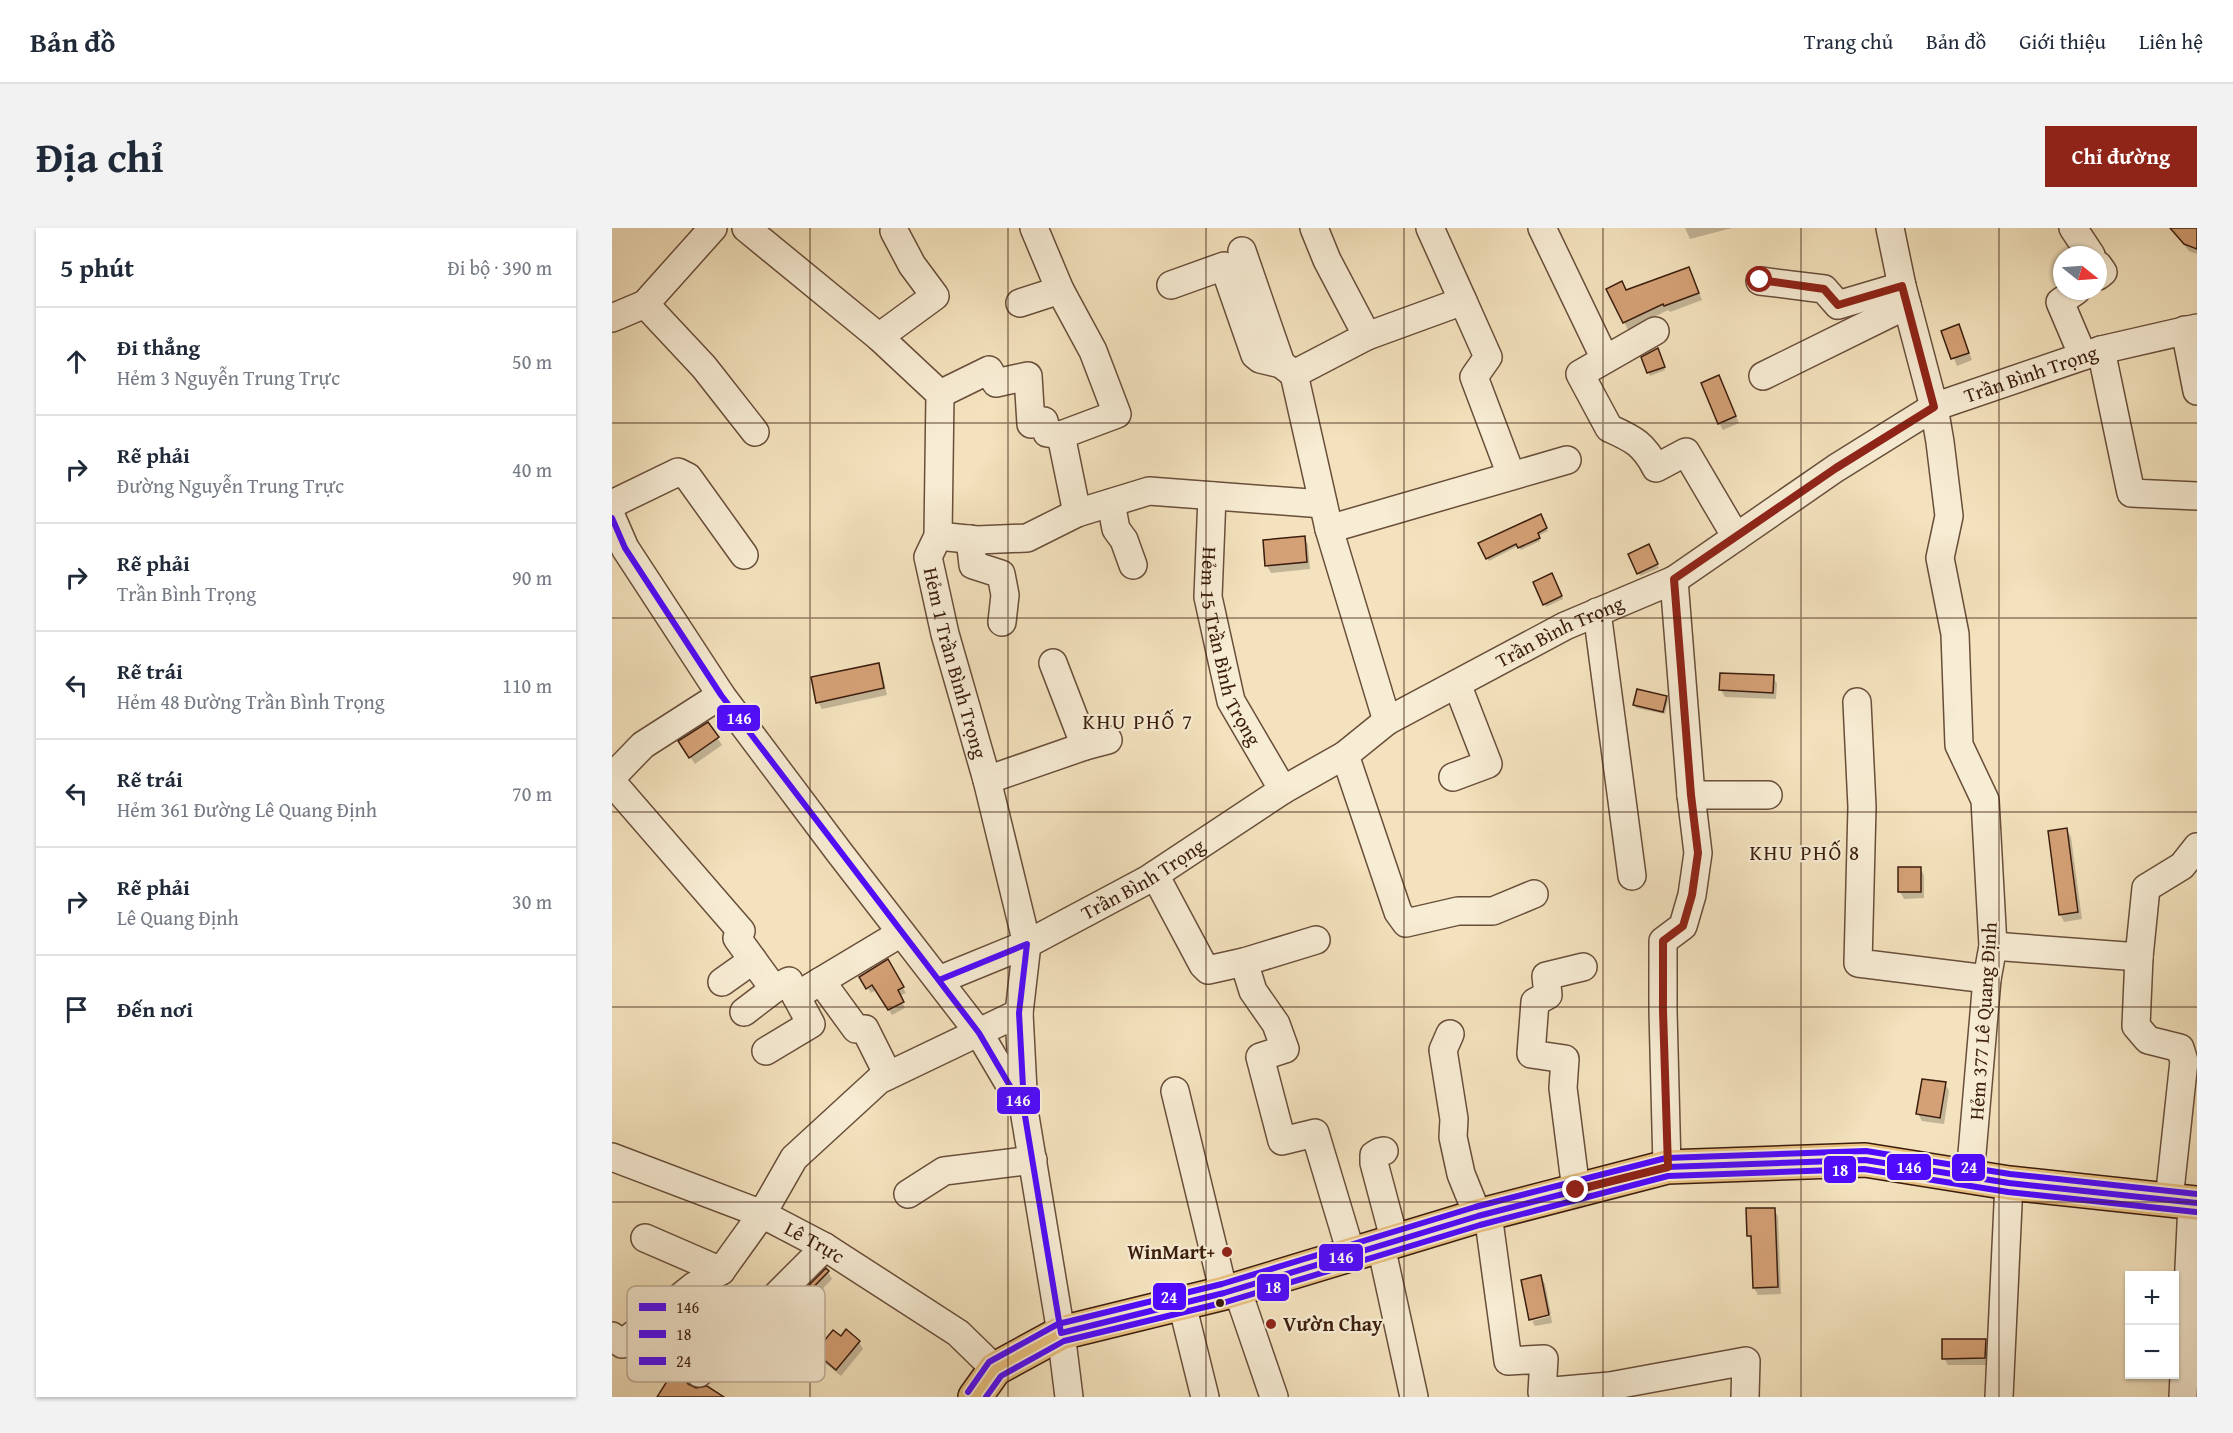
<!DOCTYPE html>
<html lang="vi">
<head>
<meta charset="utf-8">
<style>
	:root { --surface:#fff; --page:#f2f2f3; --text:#1f2937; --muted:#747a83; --line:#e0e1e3; --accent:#8f2418 }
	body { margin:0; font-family:"Gentium Book Plus",serif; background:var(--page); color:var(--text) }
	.controls { position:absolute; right:18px; bottom:18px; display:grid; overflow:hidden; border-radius:0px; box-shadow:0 2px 4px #0004 }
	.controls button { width:54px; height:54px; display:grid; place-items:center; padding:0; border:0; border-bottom:2px solid var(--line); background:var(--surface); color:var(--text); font:30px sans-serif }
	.compass { position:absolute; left:1441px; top:18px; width:54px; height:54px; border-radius:50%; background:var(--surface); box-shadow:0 2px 4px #0004; rotate:107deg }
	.stop { position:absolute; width:18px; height:18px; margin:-14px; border:4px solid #8f2418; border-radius:50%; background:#fff }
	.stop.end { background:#8f2418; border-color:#fff; box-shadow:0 2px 6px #0008 }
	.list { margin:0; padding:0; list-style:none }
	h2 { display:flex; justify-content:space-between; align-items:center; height:78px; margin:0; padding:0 24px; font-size:26px }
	h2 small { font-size:20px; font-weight:400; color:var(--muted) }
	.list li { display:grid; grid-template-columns:39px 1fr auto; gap:18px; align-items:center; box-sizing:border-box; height:108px; padding:0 24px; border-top:2px solid var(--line) }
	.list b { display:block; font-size:22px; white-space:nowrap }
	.list p { margin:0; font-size:20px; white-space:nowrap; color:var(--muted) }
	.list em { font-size:20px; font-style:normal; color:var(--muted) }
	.icon { flex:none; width:33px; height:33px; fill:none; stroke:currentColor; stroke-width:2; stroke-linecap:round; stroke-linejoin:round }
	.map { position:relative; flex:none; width:1585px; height:1169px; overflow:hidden; border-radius:0px }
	header { display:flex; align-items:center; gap:36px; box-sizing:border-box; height:84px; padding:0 30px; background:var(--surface); border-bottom:2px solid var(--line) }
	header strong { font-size:28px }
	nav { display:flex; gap:33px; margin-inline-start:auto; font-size:21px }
	.intro { display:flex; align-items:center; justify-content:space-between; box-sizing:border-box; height:144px; padding:0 36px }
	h1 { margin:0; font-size:42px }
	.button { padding:15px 27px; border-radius:0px; background:var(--accent); color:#fff; font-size:21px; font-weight:700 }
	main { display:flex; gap:36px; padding:0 36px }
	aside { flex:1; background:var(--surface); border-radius:0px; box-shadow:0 2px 4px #0004 }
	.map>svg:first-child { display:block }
	.shadow { fill:#0003 }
	.building { fill:#d4a075; stroke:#3b1d0e; stroke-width:1.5 }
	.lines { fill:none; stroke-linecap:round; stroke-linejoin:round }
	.minor-casing { stroke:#694e3a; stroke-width:30 }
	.major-casing { stroke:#3b1d0e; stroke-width:36 }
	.minor { stroke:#f7ecd4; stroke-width:27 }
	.major { stroke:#eac17e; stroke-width:33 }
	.bus-1-casing { stroke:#f7ecd4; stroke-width:10 }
	.bus-2-casing { stroke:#f7ecd4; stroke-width:10 }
	.bus-3-casing { stroke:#f7ecd4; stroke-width:10 }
	.bus-1 { stroke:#4f0aff; stroke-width:6 }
	.bus-2 { stroke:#4f0aff; stroke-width:6 }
	.bus-3 { stroke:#4f0aff; stroke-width:6 }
	.route { stroke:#8f2418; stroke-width:8 }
	.grid { fill:none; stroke:#3b1d0e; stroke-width:1.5; stroke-opacity:0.55 }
	.poi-dot { fill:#8f2418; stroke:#f7ecd4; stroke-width:2 }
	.bus-dot { fill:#3b1d0e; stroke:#f7ecd4; stroke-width:2 }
	.labels { text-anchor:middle; stroke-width:4.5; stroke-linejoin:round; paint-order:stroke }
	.street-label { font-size:20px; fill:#3b1d0e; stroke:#f7ecd4 }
	.poi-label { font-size:20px; font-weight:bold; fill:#3b1d0e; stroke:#f7ecd4; text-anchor:end }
	.neighbourhood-label { font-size:21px; letter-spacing:1.5px; fill:#3b1d0e; stroke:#f7ecd4 }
	.key { fill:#f7ecd4; stroke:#bfae99; stroke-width:1.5 }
	.key-label { font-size:16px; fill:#3b1d0e }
	.line-badge { stroke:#f7ecd4; stroke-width:2 }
	.badge-label { font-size:16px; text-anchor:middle; font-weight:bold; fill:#fff }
</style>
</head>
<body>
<header>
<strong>Bản đồ</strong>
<nav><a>Trang chủ</a><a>Bản đồ</a><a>Giới thiệu</a><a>Liên hệ</a></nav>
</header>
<div class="intro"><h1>Địa chỉ</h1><a class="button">Chỉ đường</a></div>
<main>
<aside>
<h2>5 phút<small>Đi bộ · 390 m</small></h2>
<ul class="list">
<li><svg class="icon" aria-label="ahead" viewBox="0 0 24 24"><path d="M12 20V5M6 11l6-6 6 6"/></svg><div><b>Đi thẳng</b><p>Hẻm 3 Nguyễn Trung Trực</p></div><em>50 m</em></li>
<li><svg class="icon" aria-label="right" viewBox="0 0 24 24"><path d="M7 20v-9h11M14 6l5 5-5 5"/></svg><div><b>Rẽ phải</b><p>Đường Nguyễn Trung Trực</p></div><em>40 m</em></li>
<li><svg class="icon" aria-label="right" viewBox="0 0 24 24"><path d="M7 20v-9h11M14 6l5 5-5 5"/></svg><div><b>Rẽ phải</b><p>Trần Bình Trọng</p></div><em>90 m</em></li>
<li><svg class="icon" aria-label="left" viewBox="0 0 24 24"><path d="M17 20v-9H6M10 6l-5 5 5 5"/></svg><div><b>Rẽ trái</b><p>Hẻm 48 Đường Trần Bình Trọng</p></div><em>110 m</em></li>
<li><svg class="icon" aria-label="left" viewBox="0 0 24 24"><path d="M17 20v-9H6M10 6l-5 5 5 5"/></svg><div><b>Rẽ trái</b><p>Hẻm 361 Đường Lê Quang Định</p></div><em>70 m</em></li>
<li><svg class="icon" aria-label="right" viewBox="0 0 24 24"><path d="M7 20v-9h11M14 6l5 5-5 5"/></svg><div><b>Rẽ phải</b><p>Lê Quang Định</p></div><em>30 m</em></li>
<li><svg class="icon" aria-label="arrive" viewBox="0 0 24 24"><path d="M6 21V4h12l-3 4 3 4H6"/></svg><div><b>Đến nơi</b></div></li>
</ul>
</aside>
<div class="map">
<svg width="1585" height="1169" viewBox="0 0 1585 1169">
	<rect width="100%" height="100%" fill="#f3e2bd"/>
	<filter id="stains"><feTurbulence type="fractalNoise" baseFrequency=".00333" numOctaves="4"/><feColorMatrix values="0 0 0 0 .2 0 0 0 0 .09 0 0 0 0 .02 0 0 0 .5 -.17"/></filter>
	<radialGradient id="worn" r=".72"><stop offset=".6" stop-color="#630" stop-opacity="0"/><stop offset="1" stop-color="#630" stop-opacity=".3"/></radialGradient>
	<!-- shadow -->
	<path class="shadow" d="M 1073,0 L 1120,0 L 1078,11 Z
		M 1565,0 L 1585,0 L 1585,26 L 1577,23 L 1569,13 L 1565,5 Z
		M 1077,41 L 1090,72 L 1058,84 L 1056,82 L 1016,102 L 996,62 L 1014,64 Z
		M 1331,103 L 1350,105 L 1360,132 L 1345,138 Z
		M 1047,124 L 1053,142 L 1038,148 L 1030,130 Z
		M 1110,156 L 1127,195 L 1111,202 L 1107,195 Z
		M 928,288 L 936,303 L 926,308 L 928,313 L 909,322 L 906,318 L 877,333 L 868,316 Z
		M 692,309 L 696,317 L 698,341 L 659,345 L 655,338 Z
		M 1036,318 L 1047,340 L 1028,348 L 1018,326 Z
		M 939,347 L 951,371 L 934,379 L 923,354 Z
		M 266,437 L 270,444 L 275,467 L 210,481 L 206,474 Z
		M 1161,449 L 1165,456 L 1164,471 L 1113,469 L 1109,462 Z
		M 1054,469 L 1056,472 L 1053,486 L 1024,480 L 1022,477 Z
		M 96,496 L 110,517 L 83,536 L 72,521 Z
		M 1455,602 L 1459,609 L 1470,691 L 1452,694 L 1448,686 Z
		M 1308,640 L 1312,647 L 1312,670 L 1292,671 L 1288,664 L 1287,641 Z
		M 275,733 L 294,765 L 287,768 L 293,780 L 280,787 L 264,762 L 259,765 L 249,749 Z
		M 1333,855 L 1337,863 L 1332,896 L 1310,893 L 1306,886 Z
		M 1162,981 L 1166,988 L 1169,1066 L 1146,1067 L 1142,1060 L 1141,1015 L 1137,1008 Z
		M 216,1044 L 220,1051 L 191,1081 L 185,1072 Z
		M 929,1049 L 933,1056 L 939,1086 L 919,1090 Z
		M 939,1088 L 940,1095 L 923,1098 L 920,1093 Z
		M 229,1110 L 247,1114 L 251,1121 L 229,1148 L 209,1132 L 205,1124 Z
		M 1373,1113 L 1377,1120 L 1376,1137 L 1336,1137 L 1332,1130 Z"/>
	<!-- building -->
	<path class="building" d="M 1558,0 L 1585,0 L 1585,21 L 1572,16 Z
		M 1077,39 L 1087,65 L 1052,78 L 1051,76 L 1011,95 L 994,61 L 1010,53 L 1014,62 Z
		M 1347,96 L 1357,125 L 1339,131 L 1329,103 Z
		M 1046,120 L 1053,139 L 1035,145 L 1029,129 Z
		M 1107,147 L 1124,188 L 1106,196 L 1089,155 Z
		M 929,286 L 935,300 L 926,305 L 928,310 L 906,320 L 904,316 L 874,331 L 866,315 Z
		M 693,308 L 695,334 L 653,338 L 651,312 Z
		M 1037,316 L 1046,336 L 1025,346 L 1016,326 Z
		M 940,345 L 950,368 L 931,377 L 921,354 Z
		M 267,435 L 272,460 L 204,475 L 199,449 Z
		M 1108,445 L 1162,447 L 1161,465 L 1107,462 Z
		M 1025,461 L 1055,468 L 1051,484 L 1021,477 Z
		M 96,494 L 107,509 L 77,530 L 66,513 Z
		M 1455,600 L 1466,684 L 1447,687 L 1436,603 Z
		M 1286,639 L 1309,639 L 1309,664 L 1286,664 Z
		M 276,731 L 292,759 L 286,762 L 292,774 L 276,782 L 260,757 L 254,761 L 247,749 Z
		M 1310,851 L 1334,854 L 1328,890 L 1304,886 Z
		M 1134,980 L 1163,980 L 1166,1059 L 1141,1060 L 1139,1008 L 1135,1008 Z
		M 214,1040 L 217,1043 L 186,1075 L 183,1071 Z
		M 929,1047 L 937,1087 L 917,1092 L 909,1052 Z
		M 234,1101 L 248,1113 L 224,1142 L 203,1124 L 221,1102 L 229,1108 Z
		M 1330,1111 L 1374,1111 L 1373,1130 L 1330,1131 Z
		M 64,1139 L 72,1144 L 72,1150 L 76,1156 L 84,1160 L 95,1158 L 112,1169 L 45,1169 Z"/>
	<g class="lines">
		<defs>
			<g id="minor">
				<path id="s1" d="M 134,0 L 267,109 L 328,166 L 326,308 L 316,329 L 333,406 L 375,552 L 415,716 L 407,785 L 412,882 L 449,1105 L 457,1169"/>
				<path d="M 422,0 L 448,62 L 481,123 L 505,186 L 449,207"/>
				<path d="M 702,0 L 715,32 L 755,108 L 682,146 L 717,301 L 775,493"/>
				<path d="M 930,0 L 993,131"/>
				<path d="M 1278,0 L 1290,58 L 1322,179 L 1328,214 L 1337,288 L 1328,330 L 1343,406 L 1347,517 L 1373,572 L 1381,718 L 1375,751 L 1358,949"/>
				<path d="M 1461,0 L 1479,27"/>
				<path d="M 630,23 L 669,136"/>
				<path d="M 1486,37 L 1491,44 L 1486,48"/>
				<path d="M 1148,53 L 1212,61 L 1226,77 L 1290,58"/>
				<path d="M 559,57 L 612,38 L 643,127 L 648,131 L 669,136 L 682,146"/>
				<path d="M 1464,63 L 1448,74 L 1471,128"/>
				<path d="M 851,73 L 876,129 L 862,149 L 899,247"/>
				<path d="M 408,75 L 448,62"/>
				<path d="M 33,76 L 92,139 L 143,204"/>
				<path d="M 0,90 L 33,76 L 101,0"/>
				<path d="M 1573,102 L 1585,163"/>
				<path d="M 1043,103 L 968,146 L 997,200 C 1021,211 1031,215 1044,240 L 1074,224 L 1124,309"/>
				<path d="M 755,108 L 851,73 L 818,0"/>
				<path d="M 267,109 L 323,68 L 300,37 L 282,3"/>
				<path d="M 1489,122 L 1519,265 L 1585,268"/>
				<path d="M 1151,148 L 1295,77"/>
				<path d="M 328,166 L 377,142 L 384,155 L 416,148 L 419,196 L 432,193 L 435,205 L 449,207"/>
				<path d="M 449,207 L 465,285"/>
				<path id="s2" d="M 600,268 L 596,369 L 619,473 L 671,562"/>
				<path d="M 499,275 L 504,301 L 512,312 L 521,337"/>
				<path d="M 0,276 L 66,244 L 76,249 L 132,327"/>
				<path d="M 0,290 L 13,320 L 109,467 L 227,624 L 367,805 L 409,876"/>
				<path d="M 717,301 L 955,232"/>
				<path d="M 326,308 L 365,312 L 415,310 L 465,285 L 537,263 L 711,276"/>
				<path d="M 358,311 L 361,337 L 389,346 L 393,367 L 390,394"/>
				<path d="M 985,384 L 1020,648"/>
				<path d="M 441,435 L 473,518"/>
				<path d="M 1245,474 L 1250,579 L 1246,735 L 1375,751"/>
				<path d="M 733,527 L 786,684 L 794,695 L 846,683 L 881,683 L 922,666"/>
				<path d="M 0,549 L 31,517 L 109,467"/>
				<path d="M 841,549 L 876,536 L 845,456"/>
				<path d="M 375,552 L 473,518 L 496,512"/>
				<path d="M 0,554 L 129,703"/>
				<path d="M 1079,567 L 1156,567"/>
				<path d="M 543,647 L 591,737 L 596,742 L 632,734 L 704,712"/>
				<path d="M 125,710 L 162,761 L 177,753 L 184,768"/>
				<path d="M 1381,718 L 1527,729"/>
				<path d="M 632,734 L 641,763 L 664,796 L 673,821 L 648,829 L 670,913 L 703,905 L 739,1025"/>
				<path id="s3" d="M 327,752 L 415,716 L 535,652 L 671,562 L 733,527 L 775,493 L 953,398 L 1062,352 L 1224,240 L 1322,179 L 1489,122 L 1585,100"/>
				<path d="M 209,753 L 244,801 L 253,801 L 276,847"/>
				<path d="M 110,754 L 141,732"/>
				<path d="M 132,784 L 162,761"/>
				<path d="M 838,806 L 831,822 L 842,891 L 841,909 L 849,946 L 866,988"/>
				<path d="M 154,823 L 199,796 L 184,768 L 289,705"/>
				<path d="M 563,863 L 612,1065"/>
				<path d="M 772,923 L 767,924 L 762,927 L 762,935 L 783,1014"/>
				<path id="s4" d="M 0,929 L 150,986 L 213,1019 L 346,1105 L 383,1141"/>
				<path d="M 1055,939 L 1051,783 L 1051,713 L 1071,698 L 1080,667 L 1086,625 L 1079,567 L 1062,352"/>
				<path d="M 964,962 L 951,860 L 953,831 L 919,826 L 923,774 L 936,767 L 934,748 L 971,739"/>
				<path d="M 296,966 L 332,943 L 421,932"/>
				<path d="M 1557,972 L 1572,833 L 1568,820 L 1536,812 L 1524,798 L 1527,729 L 1534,660 L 1570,638 L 1585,619"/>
				<path d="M 876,986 L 896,1133 L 932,1131 L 930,1164 L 998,1158 L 1134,1133 L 1133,1169"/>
				<path d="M 33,1010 L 109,1043"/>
				<path d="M 769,1018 L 802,1169"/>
				<path d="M 625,1061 L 662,1169"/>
				<path d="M 570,1076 L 593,1169"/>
				<path d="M 0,1108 L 10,1116 L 82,1058 L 109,1043 L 150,986 L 182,930 L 267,852 L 407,785"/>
				<path d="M 87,1145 L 213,1019"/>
				<path d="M 1387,1169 L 1397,955"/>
				<path d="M 1571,1169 L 1580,975"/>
			</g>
			<path id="major" d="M 363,1169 L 383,1141 L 449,1105 L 612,1065 L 866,988 L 1055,939 L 1253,932 L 1397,955 L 1585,975"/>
		</defs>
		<!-- minor casing -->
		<use href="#minor" class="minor-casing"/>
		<!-- major casing -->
		<use href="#major" class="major-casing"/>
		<!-- minor -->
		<use href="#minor" class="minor"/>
		<!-- major -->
		<use href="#major" class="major"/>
		<defs>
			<path id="bus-1" d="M 0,290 L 13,320 L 109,467 L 367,805 L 412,882 L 449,1105
				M 327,752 L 415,716 L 407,785 L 412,877
				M 449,1105 L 612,1065 L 866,988 L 1055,939 L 1253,932 L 1397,955 L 1585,975"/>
			<path id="bus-2" d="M 374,1169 L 389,1148 L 452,1113 L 614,1074 L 868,997 L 1056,948 L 1252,941 L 1396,964 L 1584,984"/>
			<path id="bus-3" d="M 356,1164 L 377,1134 L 446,1096 L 610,1056 L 863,979 L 1054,930 L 1254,923 L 1398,946 L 1585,966"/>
		</defs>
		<!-- bus-1 casing -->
		<use href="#bus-1" class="bus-1-casing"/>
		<!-- bus-2 casing -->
		<use href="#bus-2" class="bus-2-casing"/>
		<!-- bus-3 casing -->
		<use href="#bus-3" class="bus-3-casing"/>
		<!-- bus-1 -->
		<use href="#bus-1" class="bus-1"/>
		<!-- bus-2 -->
		<use href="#bus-2" class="bus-2"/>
		<!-- bus-3 -->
		<use href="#bus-3" class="bus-3"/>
	</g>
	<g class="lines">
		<!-- route -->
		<path class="route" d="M 964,962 L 1056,939 L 1051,783 L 1051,713 L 1071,698 L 1080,667 L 1086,625 L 1079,567 L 1062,351 L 1224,240 L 1322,179 L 1290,58 L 1226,77 L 1212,61 L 1148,52"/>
	</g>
	<!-- grid -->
	<path class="grid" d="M 198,0 L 198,1169M 396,0 L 396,1169M 594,0 L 594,1169M 792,0 L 792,1169M 991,0 L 991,1169M 1189,0 L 1189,1169M 1387,0 L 1387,1169M 0,195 L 1585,195M 0,390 L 1585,390M 0,584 L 1585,584M 0,779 L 1585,779M 0,974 L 1585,974"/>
	<!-- markers -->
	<g class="poi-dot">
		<circle cx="615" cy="1024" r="6"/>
		<circle cx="659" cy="1096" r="6"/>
	</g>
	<circle class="bus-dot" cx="608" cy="1075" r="5"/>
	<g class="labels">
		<!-- street labels -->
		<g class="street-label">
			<text dy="7" stroke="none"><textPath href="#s3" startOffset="1254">Trần Bình Trọng</textPath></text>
			<text dy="7" stroke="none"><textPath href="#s3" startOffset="714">Trần Bình Trọng</textPath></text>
			<text dy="7" stroke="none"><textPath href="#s2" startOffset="154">Hẻm 15 Trần Bình Trọng</textPath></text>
			<text dy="7" stroke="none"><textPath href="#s1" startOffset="530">Hẻm 1 Trần Bình Trọng</textPath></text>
			<text dy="7" stroke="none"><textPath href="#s3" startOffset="228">Trần Bình Trọng</textPath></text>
			<text transform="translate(1371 793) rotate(-86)" y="7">Hẻm 377 Lê Quang Định</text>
			<text dy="7" stroke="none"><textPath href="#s4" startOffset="220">Lê Trực</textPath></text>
		</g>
		<!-- poi labels -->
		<g class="poi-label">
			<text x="603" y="1031">WinMart+</text>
			<text x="671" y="1103" text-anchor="start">Vườn Chay</text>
		</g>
		<!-- neighbourhood labels -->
		<g class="neighbourhood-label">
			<text x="526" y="501">KHU PHỐ 7</text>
			<text x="1193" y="632">KHU PHỐ 8</text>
		</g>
	</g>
	<!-- legend -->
	<rect x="15" y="1058" width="198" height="96" rx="9" class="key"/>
	<rect x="27" y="1075" width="27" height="8" fill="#4f0aff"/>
	<rect x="27" y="1102" width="27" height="8" fill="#4f0aff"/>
	<rect x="27" y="1129" width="27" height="8" fill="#4f0aff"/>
	<g class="key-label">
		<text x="64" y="1085">146</text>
		<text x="64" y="1112">18</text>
		<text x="64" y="1139">24</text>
	</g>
	<g class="line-badge">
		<rect x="104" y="476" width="45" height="28" rx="6" fill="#4f0aff"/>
		<rect x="384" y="858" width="45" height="29" rx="6" fill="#4f0aff"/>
		<rect x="1274" y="925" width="46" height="28" rx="6" fill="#4f0aff"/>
		<rect x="1339" y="925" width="35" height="29" rx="6" fill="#4f0aff"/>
		<rect x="1211" y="927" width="34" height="29" rx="6" fill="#4f0aff"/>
		<rect x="706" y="1015" width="46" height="29" rx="6" fill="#4f0aff"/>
		<rect x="644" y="1045" width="34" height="29" rx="6" fill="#4f0aff"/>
		<rect x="540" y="1054" width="35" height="29" rx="6" fill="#4f0aff"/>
	</g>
	<g class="badge-label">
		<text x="127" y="496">146</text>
		<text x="406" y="878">146</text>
		<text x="1297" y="945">146</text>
		<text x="1357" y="945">24</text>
		<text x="1228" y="948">18</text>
		<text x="729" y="1035">146</text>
		<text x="661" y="1065">18</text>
		<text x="557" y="1075">24</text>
	</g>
	<rect width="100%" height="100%" filter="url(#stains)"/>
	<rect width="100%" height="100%" fill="url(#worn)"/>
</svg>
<div class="controls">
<button>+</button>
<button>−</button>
</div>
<svg class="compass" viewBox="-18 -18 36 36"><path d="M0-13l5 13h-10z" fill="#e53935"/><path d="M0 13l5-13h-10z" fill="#747a83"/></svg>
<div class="stop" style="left:1148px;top:52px"></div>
<div class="stop end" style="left:964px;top:962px"></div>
</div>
</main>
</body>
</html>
